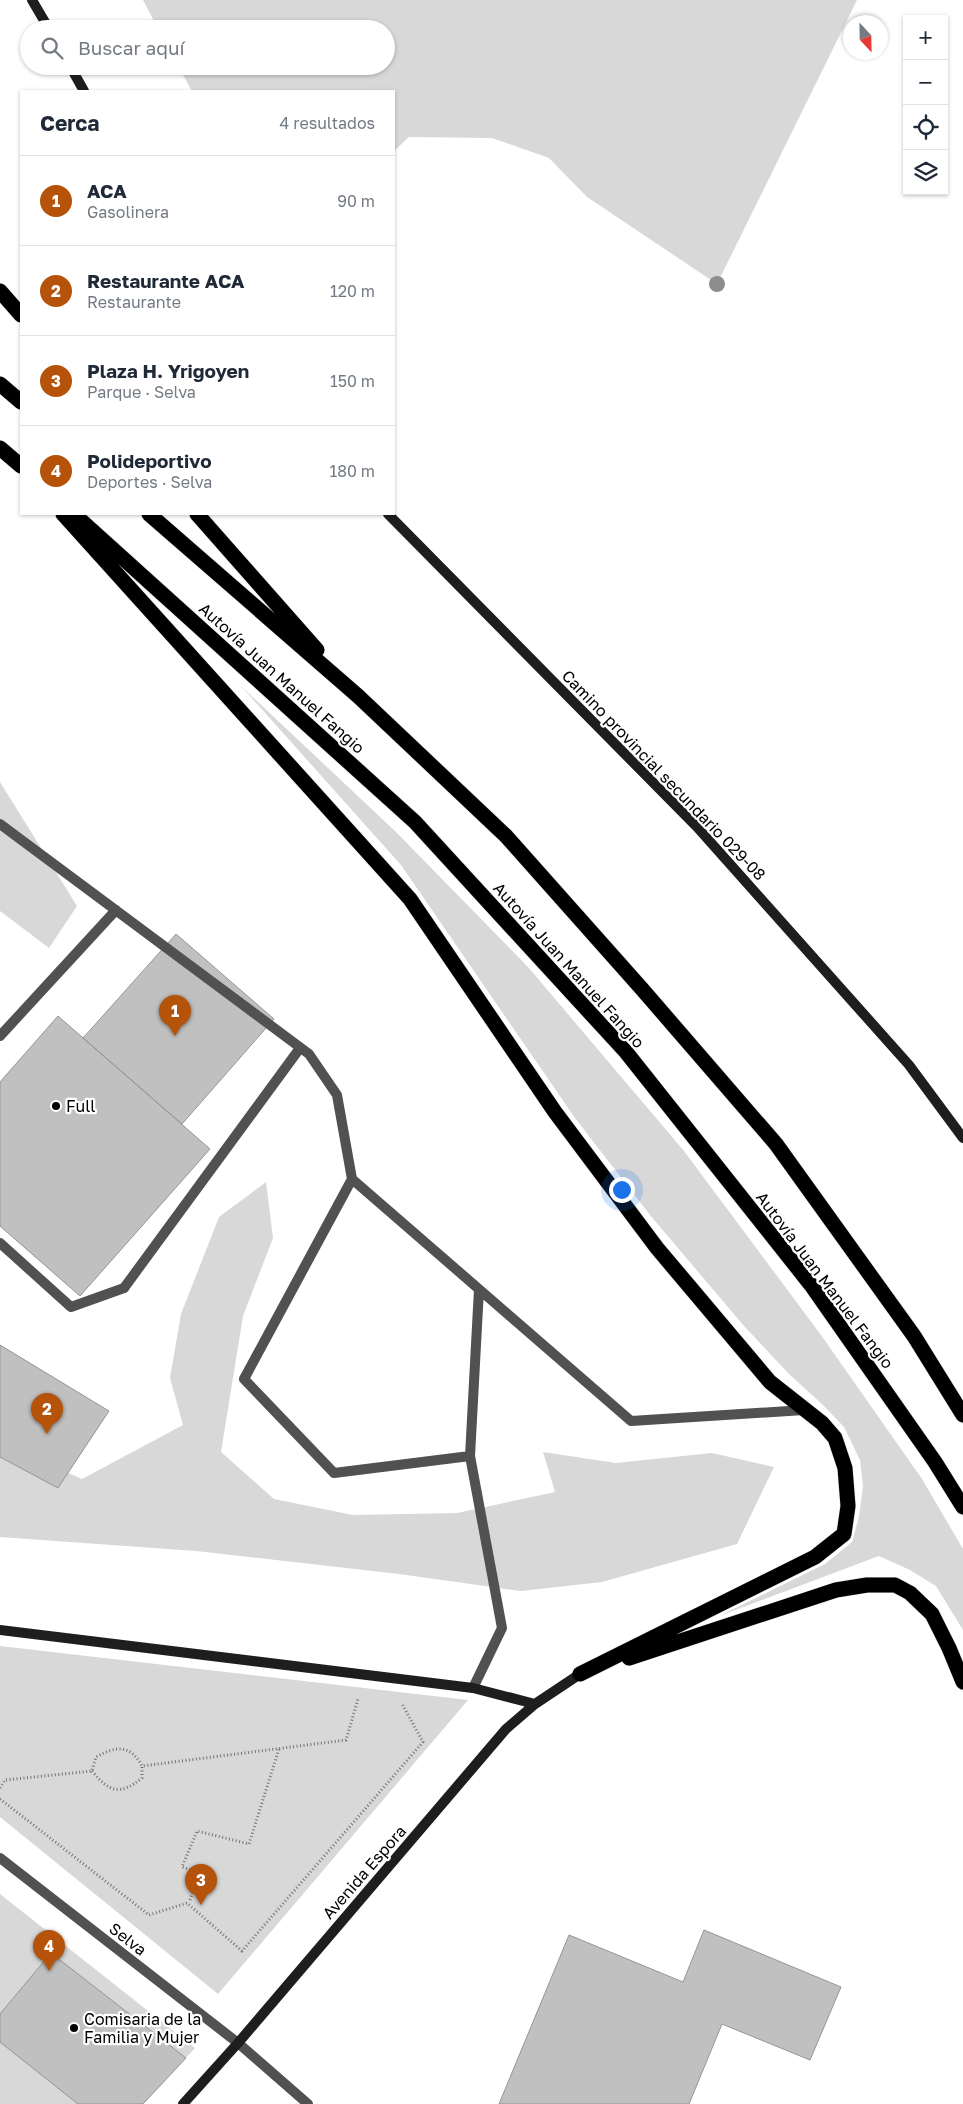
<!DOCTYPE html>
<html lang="es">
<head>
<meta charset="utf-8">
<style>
	:root { --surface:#fff; --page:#f6f6f7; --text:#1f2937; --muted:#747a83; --line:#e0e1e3; --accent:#b45309 }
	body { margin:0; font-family:"Golos Text",sans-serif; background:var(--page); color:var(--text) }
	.controls { position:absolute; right:15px; top:15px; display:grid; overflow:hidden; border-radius:0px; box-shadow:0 1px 4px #0004 }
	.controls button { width:45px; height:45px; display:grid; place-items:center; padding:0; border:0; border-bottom:1px solid var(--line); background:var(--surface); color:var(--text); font:25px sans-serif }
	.compass { position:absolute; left:843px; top:15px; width:45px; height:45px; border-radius:50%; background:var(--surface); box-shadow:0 1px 4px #0004; rotate:158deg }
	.you { position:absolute; left:621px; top:1189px; width:18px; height:18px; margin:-12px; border:4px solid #fff; border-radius:50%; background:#1a73e8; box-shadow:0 0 0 8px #1a73e833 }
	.badge { display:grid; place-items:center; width:32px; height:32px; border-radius:50%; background:var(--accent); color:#fff; font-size:16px; font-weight:700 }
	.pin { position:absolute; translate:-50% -41px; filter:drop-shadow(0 1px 2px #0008) }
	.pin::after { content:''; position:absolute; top:26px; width:18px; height:15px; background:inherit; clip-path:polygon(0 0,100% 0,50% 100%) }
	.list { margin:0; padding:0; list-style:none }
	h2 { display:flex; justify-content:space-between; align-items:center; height:65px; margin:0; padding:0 20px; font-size:21px }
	h2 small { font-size:16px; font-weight:400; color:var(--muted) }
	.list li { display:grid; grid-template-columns:32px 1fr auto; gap:15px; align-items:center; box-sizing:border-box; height:90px; padding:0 20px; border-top:1px solid var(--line) }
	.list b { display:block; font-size:19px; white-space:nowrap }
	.list p { margin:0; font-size:16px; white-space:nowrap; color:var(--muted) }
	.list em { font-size:16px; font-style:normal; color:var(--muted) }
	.icon { flex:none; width:28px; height:28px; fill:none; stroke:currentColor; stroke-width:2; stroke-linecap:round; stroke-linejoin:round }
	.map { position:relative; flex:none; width:963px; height:2104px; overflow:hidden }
	.search { position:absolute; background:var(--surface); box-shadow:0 1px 4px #0004; left:20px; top:20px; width:375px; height:55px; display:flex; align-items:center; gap:12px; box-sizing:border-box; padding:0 18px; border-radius:28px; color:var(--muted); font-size:19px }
	.panel { position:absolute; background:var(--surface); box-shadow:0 1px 4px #0004; left:20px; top:90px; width:375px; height:425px; border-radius:0px }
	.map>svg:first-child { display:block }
	.green { fill:#d8d8d8 }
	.building { fill:#c0c0c0; stroke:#959595 }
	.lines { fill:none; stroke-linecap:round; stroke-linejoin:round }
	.highway-casing { stroke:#dbdbdb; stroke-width:16 }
	.path { stroke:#737373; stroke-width:3; stroke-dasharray:1 2.5; stroke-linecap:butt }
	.lane { stroke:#515151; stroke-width:10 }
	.street { stroke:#515151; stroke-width:10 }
	.secondary { stroke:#1e1e1e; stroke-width:10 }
	.highway { stroke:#000; stroke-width:15 }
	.tree { fill:#8d8d8d }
	.poi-dot { fill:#000; stroke:#fff; stroke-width:2 }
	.labels { text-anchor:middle; stroke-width:4.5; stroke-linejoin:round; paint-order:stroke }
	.street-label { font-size:16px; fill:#000; stroke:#fff }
	.poi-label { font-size:16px; fill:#000; stroke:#fff; text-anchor:start }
</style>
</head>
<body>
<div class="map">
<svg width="963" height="2104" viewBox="0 0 963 2104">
	<rect width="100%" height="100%" fill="#fff"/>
	<!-- green -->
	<path class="green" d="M 143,0 L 857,0 L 717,284 L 587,197 L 549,158 L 492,138 L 409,137 L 394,151 L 394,91 L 192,91 L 178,66 L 386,66 L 386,29 L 158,29 Z
		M 241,686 L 396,832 L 528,967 L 684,1151 L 821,1335 L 922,1479 L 963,1549 L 963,1630 L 936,1586 L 910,1570 L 879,1556 L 719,1616 L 825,1564 L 852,1542 L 859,1517 L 863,1486 L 860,1460 L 844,1427 L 823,1405 L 789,1374 L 744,1326 L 650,1215 L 575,1118 L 401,865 Z
		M 0,782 L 77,906 L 49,948 L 0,911 Z
		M 266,1182 L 273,1238 L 243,1316 L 221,1452 L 274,1499 L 353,1515 L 457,1513 L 555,1492 L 543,1452 L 616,1463 L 712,1453 L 774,1467 L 737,1544 L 602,1582 L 521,1591 L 399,1574 L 196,1551 L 0,1537 L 0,1443 L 82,1479 L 183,1425 L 170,1378 L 181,1314 L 219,1217 Z
		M 0,1646 L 468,1700 L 218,1994 L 0,1817 Z
		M 0,1894 L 195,2048 L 143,2104 L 0,2104 Z"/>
	<!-- building -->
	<path class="building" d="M 176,934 L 274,1019 L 182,1124 L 83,1038 Z
		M 58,1016 L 210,1149 L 80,1296 L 0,1226 L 0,1082 Z
		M 0,1345 L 109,1411 L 58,1488 L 0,1457 Z
		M 704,1930 L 841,1987 L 810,2060 L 722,2024 L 689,2104 L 499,2104 L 569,1935 L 683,1982 Z
		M 51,1953 L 186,2058 L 143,2104 L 78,2104 L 0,2042 L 0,2014 Z"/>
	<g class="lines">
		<defs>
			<path id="highway" d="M 0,291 L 21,315
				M 0,384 L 21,402
				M 0,448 L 21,466
				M 63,514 L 410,899 L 555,1112 L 657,1248 L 770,1382 L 822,1423 L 835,1438 L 845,1468 L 848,1506 L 844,1534 L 815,1557 L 580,1674
				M 149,514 L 358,696 L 506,836 L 642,989 L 776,1144 L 914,1336 L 963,1415
				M 197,514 L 317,650
				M 75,515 L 415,822 L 626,1052 L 811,1285 L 935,1462 L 963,1507
				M 629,1658 L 836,1590 L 867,1585 L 895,1585 L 910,1593 L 932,1614 L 949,1648 L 963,1682"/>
		</defs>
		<!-- highway casing -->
		<use href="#highway" class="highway-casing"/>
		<!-- path -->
		<path class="path" d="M 92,1771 C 109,1792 120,1796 142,1778 L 142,1766
			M 0,1788 L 5,1780 L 92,1771 L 96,1757 C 116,1746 130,1744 142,1766 L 346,1740 L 358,1699
			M 0,1799 L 149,1915 L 187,1903 L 242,1951 L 423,1742 L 402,1704
			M 190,1900 L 199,1872 L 182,1867 L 197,1831 L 249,1844 L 279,1749"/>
		<!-- lane -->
		<path class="lane" d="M 0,824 L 309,1054 L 337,1095 L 352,1179 L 631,1421 L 804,1410
			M 0,1036 L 116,910
			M 352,1179 L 244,1379 L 334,1473 L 470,1456 L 479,1289
			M 124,1288 L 300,1048
			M 470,1456 L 502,1628 L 473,1688
			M 238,2043 L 308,2104"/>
		<!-- street -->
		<path class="street" d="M 0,1243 L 71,1307 L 124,1288
			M 0,1858 L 238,2043"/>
		<!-- secondary -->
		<path class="secondary" d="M 32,0 L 49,29
			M 70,66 L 84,91
			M 388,514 L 697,827 L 909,1065 L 963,1138
			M 0,1630 L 473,1688 L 535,1704
			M 183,2104 L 238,2043 L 506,1729 L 535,1704 L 580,1674"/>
		<!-- highway -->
		<use href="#highway" class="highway"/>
	</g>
	<!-- trees -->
	<circle class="tree" cx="717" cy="284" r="8"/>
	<!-- markers -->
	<g class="poi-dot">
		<circle cx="56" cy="1106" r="5"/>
		<circle cx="74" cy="2028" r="5"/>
	</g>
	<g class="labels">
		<!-- street labels -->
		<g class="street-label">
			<text transform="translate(282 678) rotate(42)" y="6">Autovía Juan Manuel Fangio</text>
			<text transform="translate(664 775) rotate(46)" y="6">Camino provincial secundario 029-08</text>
			<text transform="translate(569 965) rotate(48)" y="6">Autovía Juan Manuel Fangio</text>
			<text transform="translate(825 1280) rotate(53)" y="6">Autovía Juan Manuel Fangio</text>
			<text transform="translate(364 1872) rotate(-49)" y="6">Avenida Espora</text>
			<text transform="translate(128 1939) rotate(38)" y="6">Selva</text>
		</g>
		<!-- poi labels -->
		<g class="poi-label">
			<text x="66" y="1112">Full</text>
			<text x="84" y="2025">Comisaria de la<tspan x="84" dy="18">Familia y Mujer</tspan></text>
		</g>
	</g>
</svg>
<div class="controls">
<button>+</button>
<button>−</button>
<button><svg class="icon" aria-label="locate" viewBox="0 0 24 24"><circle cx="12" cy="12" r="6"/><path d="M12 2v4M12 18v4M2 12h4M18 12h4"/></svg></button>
<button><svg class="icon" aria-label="layers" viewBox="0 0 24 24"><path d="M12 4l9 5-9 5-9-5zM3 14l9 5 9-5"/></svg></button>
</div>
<svg class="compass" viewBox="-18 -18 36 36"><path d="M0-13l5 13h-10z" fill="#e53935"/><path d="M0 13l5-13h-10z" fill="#747a83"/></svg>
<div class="you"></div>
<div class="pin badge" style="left:175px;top:1036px">1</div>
<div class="pin badge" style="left:47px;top:1434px">2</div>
<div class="pin badge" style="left:201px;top:1905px">3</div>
<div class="pin badge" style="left:49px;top:1971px">4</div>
<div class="search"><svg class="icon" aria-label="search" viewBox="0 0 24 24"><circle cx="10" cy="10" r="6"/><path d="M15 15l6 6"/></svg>Buscar aquí</div>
<section class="panel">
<h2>Cerca<small>4 resultados</small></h2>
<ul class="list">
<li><span class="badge">1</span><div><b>ACA</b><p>Gasolinera</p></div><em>90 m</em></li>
<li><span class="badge">2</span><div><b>Restaurante ACA</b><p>Restaurante</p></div><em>120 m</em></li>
<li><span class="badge">3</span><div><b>Plaza H. Yrigoyen</b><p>Parque · Selva</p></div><em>150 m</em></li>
<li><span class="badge">4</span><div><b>Polideportivo</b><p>Deportes · Selva</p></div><em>180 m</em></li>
</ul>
</section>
</div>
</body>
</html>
